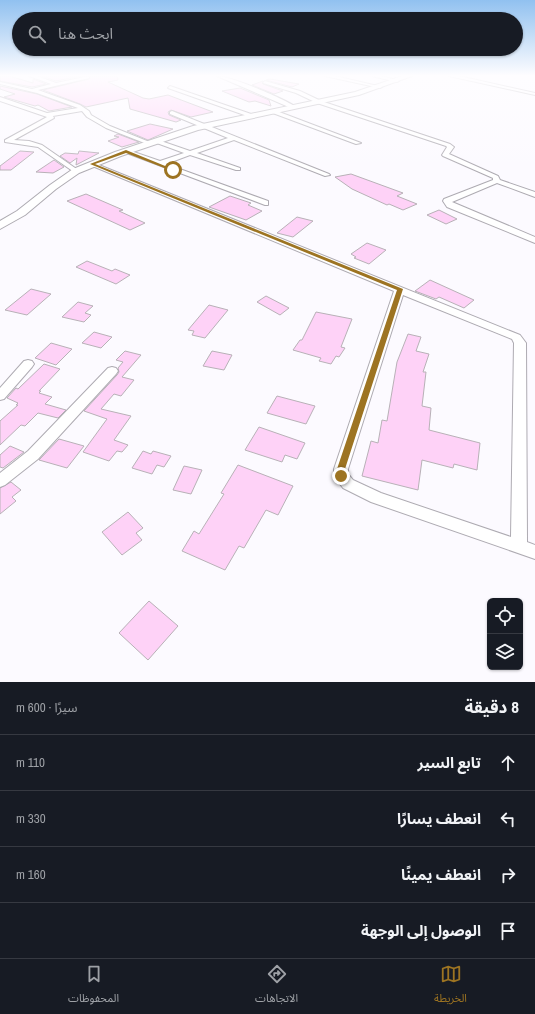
<!DOCTYPE html>
<html lang="ar">
<head>
<meta charset="utf-8">
<style>
	:root { --surface:#171b24; --page:#242831; --text:#f1f3f6; --muted:#9ea1a6; --line:#363941; --accent:#9d7422 }
	body { margin:0; font-family:"Archivo Narrow","Noto Sans Arabic",sans-serif; background:var(--page); color:var(--text); direction:rtl }
	.controls { position:absolute; right:12px; bottom:12px; display:grid; overflow:hidden; border-radius:6px; box-shadow:0 1px 3px #0004 }
	.controls button { width:36px; height:36px; display:grid; place-items:center; padding:0; border:0; border-bottom:1px solid var(--line); background:var(--surface); color:var(--text); font:20px sans-serif }
	.stop { position:absolute; width:12px; height:12px; margin:-9px; border:3px solid #9d7422; border-radius:50%; background:#fff }
	.stop.end { background:#9d7422; border-color:#fff; box-shadow:0 1px 4px #0008 }
	.list { margin:0; padding:0; list-style:none }
	h2 { display:flex; justify-content:space-between; align-items:center; height:52px; margin:0; padding:0 16px; font-size:17px }
	h2 small { font-size:13px; font-weight:400; color:var(--muted) }
	.list li { display:grid; grid-template-columns:26px 1fr auto; gap:12px; align-items:center; box-sizing:border-box; height:56px; padding:0 16px; border-top:1px solid var(--line) }
	.list b { display:block; font-size:15px; white-space:nowrap }
	.list em { font-size:13px; font-style:normal; color:var(--muted) }
	.icon { flex:none; width:22px; height:22px; fill:none; stroke:currentColor; stroke-width:2; stroke-linecap:round; stroke-linejoin:round }
	.map { position:relative; flex:none; width:535px; height:682px; overflow:hidden; direction:ltr }
	.search { position:absolute; background:var(--surface); box-shadow:0 1px 3px #0004; left:12px; right:12px; top:12px; height:44px; display:flex; align-items:center; gap:10px; box-sizing:border-box; padding:0 14px; border-radius:22px; color:var(--muted); font-size:15px }
	.sheet { height:276px; background:var(--surface) }
	nav { display:flex; justify-content:space-around; align-items:center; box-sizing:border-box; height:56px; border-top:1px solid var(--line); background:var(--surface); font-size:11px; color:var(--muted) }
	nav a { display:grid; justify-items:center; gap:2px }
	nav .on { color:var(--accent) }
	.map>svg:first-child { display:block }
	.building { fill:#fed2f7; stroke:#b8b1b7 }
	.lines { fill:none; stroke-linecap:round; stroke-linejoin:round }
	.street-casing { stroke:#aeabb2; stroke-width:2 }
	.secondary-casing { stroke:#aeabb2; stroke-width:2 }
	.street { fill:#fff; fill-rule:evenodd }
	.secondary { fill:#fff; fill-rule:evenodd }
	.route { fill:#9d7422 }
</style>
</head>
<body>
<div class="map">
<svg width="535" height="682" viewBox="0 0 535 682">
	<rect width="100%" height="100%" fill="#fcfaff"/>
	<!-- building -->
	<path class="building" d="M 0,76 L 9,76 L 33,83 L 33,79 L 46,84 L 32,87 L 0,81 Z
		M 42,76 L 80,76 L 56,81 Z
		M 90,76 L 117,76 L 118,80 L 108,82 L 143,98 L 149,99 L 168,95 L 213,112 L 191,117 L 171,110 L 168,112 L 169,115 L 181,120 L 176,122 L 130,109 L 128,98 L 86,107 L 80,104 L 43,90 L 89,79 Z
		M 270,79 L 299,84 L 292,87 L 266,80 Z
		M 263,81 L 263,84 L 283,91 L 274,94 L 252,85 Z
		M 0,86 L 37,94 L 72,107 L 49,111 L 38,105 L 35,106 L 4,97 L 15,94 L 0,89 Z
		M 240,88 L 269,100 L 271,106 L 255,101 L 249,102 L 222,91 Z
		M 150,124 L 173,129 L 148,140 L 127,131 Z
		M 118,134 L 139,142 L 122,147 L 108,141 L 119,137 L 114,136 Z
		M 20,151 L 34,152 L 11,170 L 0,170 L 0,166 Z
		M 79,151 L 99,153 L 76,165 L 77,158 L 70,163 L 60,156 L 65,153 L 78,154 Z
		M 54,160 L 64,167 L 53,173 L 36,172 Z
		M 351,174 L 403,193 L 397,196 L 417,204 L 403,210 L 389,204 L 387,205 L 352,189 L 335,177 Z
		M 86,194 L 123,210 L 119,211 L 145,223 L 130,230 L 67,201 Z
		M 230,196 L 251,203 L 248,205 L 262,211 L 246,220 L 209,207 Z
		M 439,210 L 457,219 L 446,224 L 427,215 Z
		M 297,217 L 313,221 L 293,237 L 277,233 Z
		M 367,243 L 386,250 L 369,264 L 354,258 L 356,257 L 351,254 Z
		M 87,261 L 112,271 L 115,269 L 130,275 L 116,284 L 76,267 Z
		M 430,280 L 474,300 L 464,308 L 439,297 L 436,299 L 415,291 Z
		M 31,289 L 51,294 L 27,315 L 5,310 Z
		M 266,296 L 289,308 L 280,315 L 257,302 Z
		M 78,302 L 93,306 L 85,313 L 91,315 L 84,322 L 62,317 Z
		M 209,305 L 228,310 L 205,338 L 192,335 L 194,331 L 188,330 Z
		M 316,312 L 352,319 L 341,347 L 345,348 L 339,357 L 336,356 L 331,364 L 319,361 L 321,358 L 293,350 L 300,340 L 302,340 Z
		M 94,332 L 112,337 L 101,348 L 82,343 Z
		M 408,334 L 421,337 L 416,351 L 429,354 L 423,372 L 426,372 L 422,406 L 431,408 L 429,430 L 480,443 L 477,470 L 454,464 L 453,468 L 422,460 L 418,490 L 362,476 L 371,441 L 378,443 L 382,420 L 387,421 L 397,362 Z
		M 51,343 L 72,349 L 56,365 L 35,358 Z
		M 125,351 L 141,355 L 122,377 L 134,380 L 121,396 L 114,394 L 101,409 L 131,416 L 114,440 L 128,445 L 122,452 L 117,451 L 109,461 L 83,452 L 107,419 L 84,411 L 117,375 L 119,372 L 118,368 L 123,362 L 116,360 Z
		M 212,351 L 232,355 L 224,370 L 203,366 Z
		M 44,364 L 60,369 L 39,391 L 41,391 L 39,393 L 52,397 L 45,404 L 66,410 L 58,418 L 38,413 L 25,426 L 21,425 L 0,445 L 0,421 L 18,405 L 16,405 L 18,403 L 7,398 L 16,388 L 18,389 Z
		M 277,396 L 315,406 L 306,424 L 267,413 Z
		M 259,427 L 305,443 L 297,459 L 285,455 L 282,462 L 245,450 Z
		M 59,439 L 84,446 L 67,468 L 39,460 Z
		M 10,446 L 24,452 L 3,468 L 0,467 L 0,455 Z
		M 143,451 L 151,454 L 153,451 L 171,456 L 164,467 L 157,465 L 152,474 L 132,468 Z
		M 238,465 L 293,486 L 278,515 L 266,510 L 244,548 L 239,546 L 225,570 L 182,551 L 194,531 L 199,534 L 224,494 L 221,493 Z
		M 184,466 L 202,470 L 191,494 L 173,490 Z
		M 11,482 L 21,490 L 12,497 L 16,501 L 0,514 L 0,488 Z
		M 128,512 L 143,528 L 136,533 L 142,540 L 122,555 L 102,532 Z
		M 149,601 L 178,626 L 148,660 L 119,633 Z"/>
	<g class="lines">
		<defs>
			<path id="street" d="M 29,76 L 37,76 L 56,83 L 89,76 L 89,78 L 38,90 L 80,105 L 89,111 L 91,115 L 110,126 L 152,143 L 147,144 L 106,128 L 87,117 L 82,111 L 53,116 L 54,118 L 14,140 L 29,141 L 42,145 L 78,170 L 78,172 L 74,172 L 38,147 L 5,142 L 5,140 L 47,117 L 0,101 L 0,97 L 47,113 L 78,108 L 37,93 L 0,84 L 0,82 L 32,89 L 51,84 Z
				M 217,76 C 230,76 285,99 296,107 L 291,108 Z
				M 325,76 L 335,76 L 382,87 L 380,88 Z
				M 372,76 L 382,76 L 399,81 L 397,82 Z
				M 449,76 L 459,76 L 535,93 L 535,95 Z
				M 265,81 L 300,91 L 321,101 L 450,144 L 454,147 L 449,154 L 498,176 L 500,180 L 535,192 L 535,197 L 497,183 L 452,202 L 535,237 L 535,243 L 447,207 L 443,201 L 444,199 L 493,180 L 493,178 L 443,156 L 442,155 L 447,147 L 446,146 L 317,103 L 296,93 L 263,83 Z
				M 170,86 L 254,115 L 255,116 L 250,117 L 168,88 Z
				M 270,110 L 274,110 L 361,143 L 356,144 L 270,112 Z
				M 172,111 L 329,174 L 330,175 L 325,176 L 234,140 L 197,153 L 240,168 L 240,170 L 236,170 L 190,155 L 166,164 L 268,201 L 268,205 L 265,205 L 124,152 L 124,150 L 128,150 L 160,161 L 184,153 L 154,142 L 154,140 L 158,140 L 190,151 L 228,138 L 170,114 L 170,112 Z
				M 90,163 L 94,163 L 520,335 L 526,343 L 527,542 L 535,545 L 535,559 L 371,502 L 343,488 L 334,476 L 334,469 L 394,291 L 90,165 ZM 403,295 L 512,339 L 514,343 L 511,537 L 381,493 L 353,480 L 348,474 L 348,469 Z
				M 28,360 L 32,361 L 34,364 L 32,367 L 4,399 L 0,400 L 0,388 L 24,361 Z
				M 112,367 L 116,368 L 118,371 L 116,374 L 38,459 L 5,485 L 0,487 L 0,473 L 28,451 L 108,368 Z"/>
			<path id="secondary" d="M 402,76 L 412,76 L 359,95 L 198,130 L 121,156 L 79,173 L 56,189 L 25,215 L 0,229 L 0,221 L 17,211 L 50,185 L 73,169 L 115,152 L 193,126 L 355,92 Z"/>
		</defs>
		<!-- street casing -->
		<use href="#street" class="street-casing"/>
		<!-- secondary casing -->
		<use href="#secondary" class="secondary-casing"/>
		<!-- street -->
		<use href="#street" class="street"/>
		<!-- secondary -->
		<use href="#secondary" class="secondary"/>
	</g>
	<!-- sky -->
	<linearGradient id="sky" x2="0" y2="1"><stop stop-color="#91c1f0"/><stop offset="0.44" stop-color="#fefdff"/><stop offset="1" stop-color="#fefdff" stop-opacity="0"/></linearGradient>
	<rect width="535" height="172" fill="url(#sky)"/>
	<!-- route -->
	<path class="route" d="M 126,150 L 175,170 L 172,171 L 126,153 L 95,164 L 403,289 L 345,469 L 344,478 L 338,478 L 337,469 L 397,290 L 90,164 Z"/>
</svg>
<div class="controls">
<button><svg class="icon" aria-label="locate" viewBox="0 0 24 24"><circle cx="12" cy="12" r="6"/><path d="M12 2v4M12 18v4M2 12h4M18 12h4"/></svg></button>
<button><svg class="icon" aria-label="layers" viewBox="0 0 24 24"><path d="M12 4l9 5-9 5-9-5zM3 14l9 5 9-5"/></svg></button>
</div>
<div class="stop" style="left:173px;top:170px"></div>
<div class="stop end" style="left:341px;top:476px"></div>
<div class="search"><svg class="icon" aria-label="search" viewBox="0 0 24 24"><circle cx="10" cy="10" r="6"/><path d="M15 15l6 6"/></svg>ابحث هنا</div>
</div>
<section class="sheet">
<h2>8 دقيقة<small>سيرًا · 600 m</small></h2>
<ul class="list">
<li><svg class="icon" aria-label="ahead" viewBox="0 0 24 24"><path d="M12 20V5M6 11l6-6 6 6"/></svg><div><b>تابع السير</b></div><em>110 m</em></li>
<li><svg class="icon" aria-label="left" viewBox="0 0 24 24"><path d="M17 20v-9H6M10 6l-5 5 5 5"/></svg><div><b>انعطف يسارًا</b></div><em>330 m</em></li>
<li><svg class="icon" aria-label="right" viewBox="0 0 24 24"><path d="M7 20v-9h11M14 6l5 5-5 5"/></svg><div><b>انعطف يمينًا</b></div><em>160 m</em></li>
<li><svg class="icon" aria-label="arrive" viewBox="0 0 24 24"><path d="M6 21V4h12l-3 4 3 4H6"/></svg><div><b>الوصول إلى الوجهة</b></div></li>
</ul>
</section>
<nav>
<a class="on"><svg class="icon" aria-label="map" viewBox="0 0 24 24"><path d="M3 6l6-2 6 2 6-2v14l-6 2-6-2-6 2zM9 4v14M15 6v14"/></svg>الخريطة</a>
<a><svg class="icon" aria-label="directions" viewBox="0 0 24 24"><path d="M12 3l9 9-9 9-9-9zM9 14v-3h6M13 9l2 2-2 2"/></svg>الاتجاهات</a>
<a><svg class="icon" aria-label="saved" viewBox="0 0 24 24"><path d="M7 4h10v16l-5-4-5 4z"/></svg>المحفوظات</a>
</nav>
</body>
</html>
